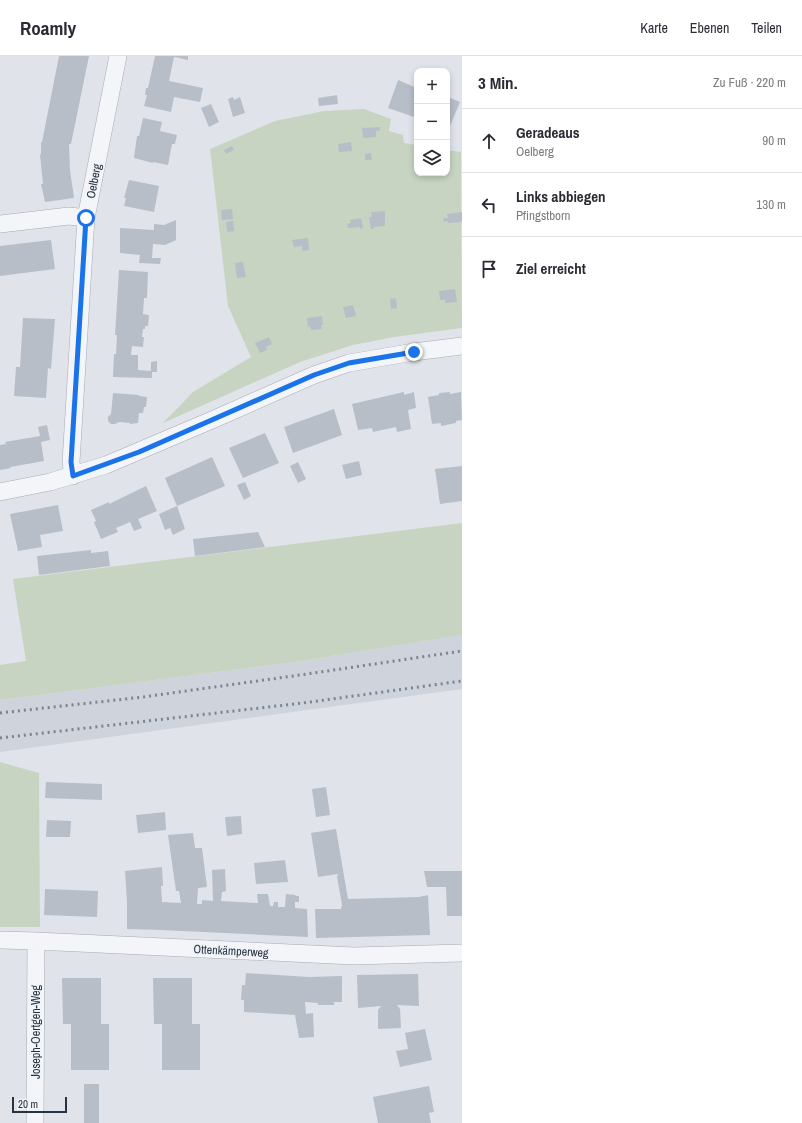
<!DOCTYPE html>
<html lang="de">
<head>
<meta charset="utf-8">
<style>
	:root { --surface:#fff; --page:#f7f7f7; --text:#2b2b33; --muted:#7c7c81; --line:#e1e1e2 }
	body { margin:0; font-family:"Archivo Narrow",sans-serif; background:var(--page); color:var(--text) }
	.controls { position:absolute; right:12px; top:12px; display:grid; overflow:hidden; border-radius:8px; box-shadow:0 2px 6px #0003 }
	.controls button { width:36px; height:36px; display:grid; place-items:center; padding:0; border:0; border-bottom:1px solid var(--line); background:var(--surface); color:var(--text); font:20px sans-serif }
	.scale { position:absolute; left:12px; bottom:10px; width:55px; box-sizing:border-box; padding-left:4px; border:2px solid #283342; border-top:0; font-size:11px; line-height:14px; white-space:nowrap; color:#283342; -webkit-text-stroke:3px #f0f3f7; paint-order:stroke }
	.stop { position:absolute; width:12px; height:12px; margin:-9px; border:3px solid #1a73e8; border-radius:50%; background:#fff }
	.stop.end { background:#1a73e8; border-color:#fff; box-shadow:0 1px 4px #0008 }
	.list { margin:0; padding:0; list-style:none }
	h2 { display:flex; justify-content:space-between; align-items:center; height:52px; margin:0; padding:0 16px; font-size:17px }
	h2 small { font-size:13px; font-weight:400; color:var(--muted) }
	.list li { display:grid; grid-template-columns:26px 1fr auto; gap:12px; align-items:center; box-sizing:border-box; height:64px; padding:0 16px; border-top:1px solid var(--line) }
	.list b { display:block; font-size:15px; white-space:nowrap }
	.list p { margin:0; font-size:13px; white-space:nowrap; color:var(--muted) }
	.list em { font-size:13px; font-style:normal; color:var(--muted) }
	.icon { flex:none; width:22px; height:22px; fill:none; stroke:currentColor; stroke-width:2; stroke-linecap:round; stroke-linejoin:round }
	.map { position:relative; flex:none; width:462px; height:1067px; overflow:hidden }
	header { display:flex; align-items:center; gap:24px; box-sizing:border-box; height:56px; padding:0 20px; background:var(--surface); border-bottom:1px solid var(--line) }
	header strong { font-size:19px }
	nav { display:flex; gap:22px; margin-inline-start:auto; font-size:14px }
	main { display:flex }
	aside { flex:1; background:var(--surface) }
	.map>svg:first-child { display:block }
	.built { fill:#ced3dc }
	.green { fill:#c7d4c1 }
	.building { fill:#b7bec7 }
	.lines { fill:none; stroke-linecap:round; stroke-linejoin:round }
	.street-casing { stroke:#a5abb4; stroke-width:18 }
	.street { stroke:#f3f5f8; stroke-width:17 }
	.rail { stroke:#798494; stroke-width:3; stroke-dasharray:2 4; stroke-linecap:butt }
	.route { stroke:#1a73e8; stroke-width:5 }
	.labels { text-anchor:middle; stroke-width:3; stroke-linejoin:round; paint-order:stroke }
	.street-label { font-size:12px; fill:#283342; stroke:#f0f3f7 }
</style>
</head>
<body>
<header>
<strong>Roamly</strong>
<nav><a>Karte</a><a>Ebenen</a><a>Teilen</a></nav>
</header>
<main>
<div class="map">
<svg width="462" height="1067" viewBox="0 0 462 1067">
	<rect width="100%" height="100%" fill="#e0e4ea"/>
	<!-- built -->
	<path class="built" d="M 462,579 L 462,633 L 0,696 L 0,644 L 288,607 Z"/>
	<!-- green -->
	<path class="green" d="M 364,53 L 391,63 L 389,75 L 403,79 L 404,87 L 417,89 L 417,117 L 447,117 L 447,94 L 461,96 L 462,272 L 394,281 L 353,289 L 300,306 L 163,367 L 193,336 L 251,301 L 228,250 L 210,93 L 275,65 L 324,55 Z
		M 462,467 L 462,579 L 288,607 L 0,644 L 0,609 L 26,605 L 13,523 Z
		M 0,706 L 39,717 L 40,871 L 0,871 Z"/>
	<!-- building -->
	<path class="building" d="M 59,0 L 89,0 L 71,88 L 69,88 L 70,114 L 74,142 L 45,146 L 41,128 L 43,128 L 40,99 L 41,98 L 41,86 L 42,86 Z
		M 155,0 L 188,0 L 188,4 L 174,1 L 169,25 L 203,32 L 200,46 L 174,41 L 171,56 L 144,50 L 147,39 L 145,39 L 146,32 L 148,32 Z
		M 398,24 L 417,32 L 417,43 L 416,47 L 417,47 L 417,62 L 388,52 Z
		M 337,39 L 338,48 L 319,50 L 318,42 Z
		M 233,41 L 234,44 L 240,41 L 245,57 L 233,61 L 228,43 Z
		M 448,41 L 460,46 L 448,75 L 447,74 L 447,44 Z
		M 211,48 L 219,66 L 209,71 L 201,52 Z
		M 143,62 L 162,66 L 160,75 L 177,79 L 175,88 L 172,88 L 168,109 L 153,106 L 153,107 L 134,102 L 137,80 L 139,80 Z
		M 380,71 L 380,74 L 376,75 L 376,81 L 363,82 L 362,72 Z
		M 351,86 L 352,95 L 339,96 L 338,88 Z
		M 232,90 L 234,94 L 226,98 L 224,94 Z
		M 371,97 L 372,104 L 365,104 L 365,98 Z
		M 129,124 L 159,130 L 154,156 L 124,150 L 126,142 L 124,142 Z
		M 232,153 L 233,163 L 222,164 L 221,154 Z
		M 385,155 L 385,170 L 373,171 L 374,173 L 371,173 L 369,161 L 372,161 L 371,156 Z
		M 462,156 L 462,166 L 448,167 L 448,165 L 444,166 L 443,162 L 448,162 L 447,158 Z
		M 361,162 L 363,172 L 360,173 L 360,171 L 348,172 L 347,168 L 351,167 L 350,164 Z
		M 176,164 L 176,184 L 165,189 L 153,188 L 152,202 L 161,202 L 160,208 L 139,207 L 140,199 L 120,197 L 120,172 L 154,174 L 154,168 L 164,169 Z
		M 233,165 L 234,175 L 227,176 L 226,166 Z
		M 308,182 L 309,194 L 302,195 L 302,190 L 294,191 L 292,184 Z
		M 51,184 L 55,213 L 0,220 L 0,190 Z
		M 243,206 L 246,221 L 237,222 L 235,207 Z
		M 119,214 L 148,216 L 147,242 L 144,242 L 143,258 L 149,259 L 148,270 L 145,270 L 145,273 L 143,273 L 142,281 L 144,281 L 143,291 L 132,290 L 131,299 L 138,299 L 138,314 L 151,315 L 151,306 L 157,305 L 157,316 L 152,316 L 152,322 L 113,321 L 114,298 L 116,298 L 117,279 L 115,279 Z
		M 455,233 L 457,246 L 445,247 L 445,244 L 440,244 L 439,235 Z
		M 396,242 L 397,252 L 391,253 L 390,243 Z
		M 353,249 L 356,260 L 346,262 L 343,251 Z
		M 322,260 L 323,269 L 321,269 L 322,273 L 311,274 L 310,270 L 308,271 L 307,262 Z
		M 23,262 L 55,263 L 51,313 L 48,312 L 46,342 L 14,340 L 16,311 L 20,311 Z
		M 269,281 L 272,288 L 266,291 L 267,294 L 260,297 L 255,287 Z
		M 404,336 L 404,339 L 414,336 L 416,352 L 408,354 L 411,373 L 397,376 L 396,371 L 373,376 L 372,372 L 358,374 L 352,348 Z
		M 450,336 L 450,338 L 461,336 L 462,364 L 456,365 L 456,367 L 441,370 L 441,367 L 432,368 L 428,341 L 439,339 L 439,337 Z
		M 113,337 L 139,339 L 139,340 L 147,341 L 146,351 L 144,351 L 143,357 L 139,357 L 138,367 L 130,368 L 130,367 L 119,366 L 115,368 L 111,368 L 108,365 L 108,361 L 111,358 Z
		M 334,353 L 342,379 L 293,397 L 284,371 Z
		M 47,369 L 50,384 L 41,386 L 44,405 L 10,411 L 11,412 L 0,414 L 0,389 L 6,388 L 5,386 L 40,380 L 38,371 Z
		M 265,377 L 279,407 L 243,422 L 229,392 Z
		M 212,401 L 225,430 L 177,450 L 165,422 Z
		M 359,405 L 362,419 L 346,423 L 342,409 Z
		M 298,406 L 306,423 L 298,427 L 290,410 Z
		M 462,410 L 462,445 L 440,448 L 435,413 Z
		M 245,426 L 251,440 L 244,444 L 237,429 Z
		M 146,430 L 157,455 L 138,463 L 142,472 L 134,475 L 130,466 L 116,472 L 118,476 L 101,483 L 94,466 L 96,465 L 91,454 L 109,446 L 109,448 Z
		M 58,449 L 63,475 L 40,479 L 42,491 L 18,495 L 10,458 Z
		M 177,450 L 185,473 L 173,479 L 170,472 L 165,474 L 159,458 Z
		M 258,476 L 265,491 L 195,500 L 193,483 Z
		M 91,494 L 91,497 L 108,495 L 110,510 L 39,519 L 37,500 Z
		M 46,726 L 102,728 L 102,744 L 45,742 Z
		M 326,731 L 330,759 L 316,761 L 312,733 Z
		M 165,756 L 166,774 L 138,777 L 136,759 Z
		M 241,760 L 242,778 L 227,780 L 225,761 Z
		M 47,764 L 71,765 L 70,781 L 46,781 Z
		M 336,773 L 348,843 L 419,841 L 428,839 L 430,879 L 316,882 L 315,853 L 341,853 L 342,849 L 337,821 L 338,818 L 318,821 L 311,777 Z
		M 193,777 L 195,792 L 202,792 L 207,831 L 198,832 L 197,848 L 202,848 L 202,844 L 213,845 L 212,814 L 225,813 L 226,835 L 222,836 L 221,845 L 258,847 L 257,838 L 268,838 L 270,850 L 273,850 L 274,846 L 278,846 L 278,851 L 285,851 L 286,838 L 296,839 L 295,840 L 299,840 L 299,846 L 295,846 L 295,852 L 307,853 L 308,881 L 161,874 L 127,873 L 127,846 L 125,815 L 162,811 L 163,830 L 161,830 L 162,846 L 181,847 L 179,835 L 176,835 L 168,779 Z
		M 285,804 L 288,826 L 256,828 L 254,807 Z
		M 424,815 L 462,815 L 462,860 L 447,860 L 446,831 L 427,831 Z
		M 45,833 L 98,835 L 97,861 L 44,859 Z
		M 246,917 L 309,921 L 342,920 L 342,946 L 334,946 L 334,949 L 318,949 L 318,947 L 305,946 L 306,958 L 313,957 L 314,981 L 299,982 L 295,959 L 244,956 L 244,944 L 241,944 L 242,929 L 245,929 Z
		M 418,918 L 419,950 L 397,949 L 400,953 L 401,972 L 378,973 L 378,954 L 381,950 L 358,952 L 357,919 Z
		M 62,922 L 101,922 L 101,968 L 109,968 L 109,1014 L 71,1014 L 71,968 L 63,968 Z
		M 153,922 L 192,922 L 192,968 L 200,968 L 200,1014 L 162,1014 L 162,968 L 154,968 Z
		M 425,973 L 432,1004 L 400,1011 L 396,995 L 408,993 L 405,977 Z
		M 84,1028 L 99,1028 L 99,1067 L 84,1067 Z
		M 429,1030 L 434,1056 L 429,1057 L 431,1067 L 378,1067 L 373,1041 Z"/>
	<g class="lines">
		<defs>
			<path id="street" d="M 0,168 L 69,160 L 86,162
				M 73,420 L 71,406 L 86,162 L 118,0
				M 0,436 L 50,426 L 106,409 L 212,364 L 314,319 L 349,307 L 414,296 L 462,290
				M 0,884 L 36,885 L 354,900 L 462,897
				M 35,1067 L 36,885"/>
		</defs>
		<!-- street casing -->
		<use href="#street" class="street-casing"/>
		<!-- street -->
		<use href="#street" class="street"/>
		<!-- rail -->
		<path class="rail" d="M 0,657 L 143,641 L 300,619 L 462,595
			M 0,682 L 303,647 L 462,625"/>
	</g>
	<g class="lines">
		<!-- route -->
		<path class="route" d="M 86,162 L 71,406 L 73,420 L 139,396 L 314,319 L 349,307 L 414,296"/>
	</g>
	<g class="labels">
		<!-- street labels -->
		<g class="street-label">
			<text transform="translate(94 125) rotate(-79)" y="4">Oelberg</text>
			<text transform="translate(231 895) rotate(3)" y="4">Ottenkämperweg</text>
			<text transform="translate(36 976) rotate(-90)" y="4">Joseph-Oertgen-Weg</text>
		</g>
	</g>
</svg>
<div class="controls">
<button>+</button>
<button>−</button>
<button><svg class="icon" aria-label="layers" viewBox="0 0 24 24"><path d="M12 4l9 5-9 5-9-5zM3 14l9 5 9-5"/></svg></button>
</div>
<div class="scale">20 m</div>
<div class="stop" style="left:86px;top:162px"></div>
<div class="stop end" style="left:414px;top:296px"></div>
</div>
<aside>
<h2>3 Min.<small>Zu Fuß · 220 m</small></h2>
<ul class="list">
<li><svg class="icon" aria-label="ahead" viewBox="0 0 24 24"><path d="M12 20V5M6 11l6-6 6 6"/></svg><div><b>Geradeaus</b><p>Oelberg</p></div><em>90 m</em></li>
<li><svg class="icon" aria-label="left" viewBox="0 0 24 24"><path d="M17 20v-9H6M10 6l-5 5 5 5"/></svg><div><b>Links abbiegen</b><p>Pfingstborn</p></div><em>130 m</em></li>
<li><svg class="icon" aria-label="arrive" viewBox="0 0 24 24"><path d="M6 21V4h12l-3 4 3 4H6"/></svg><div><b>Ziel erreicht</b></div></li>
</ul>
</aside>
</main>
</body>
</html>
